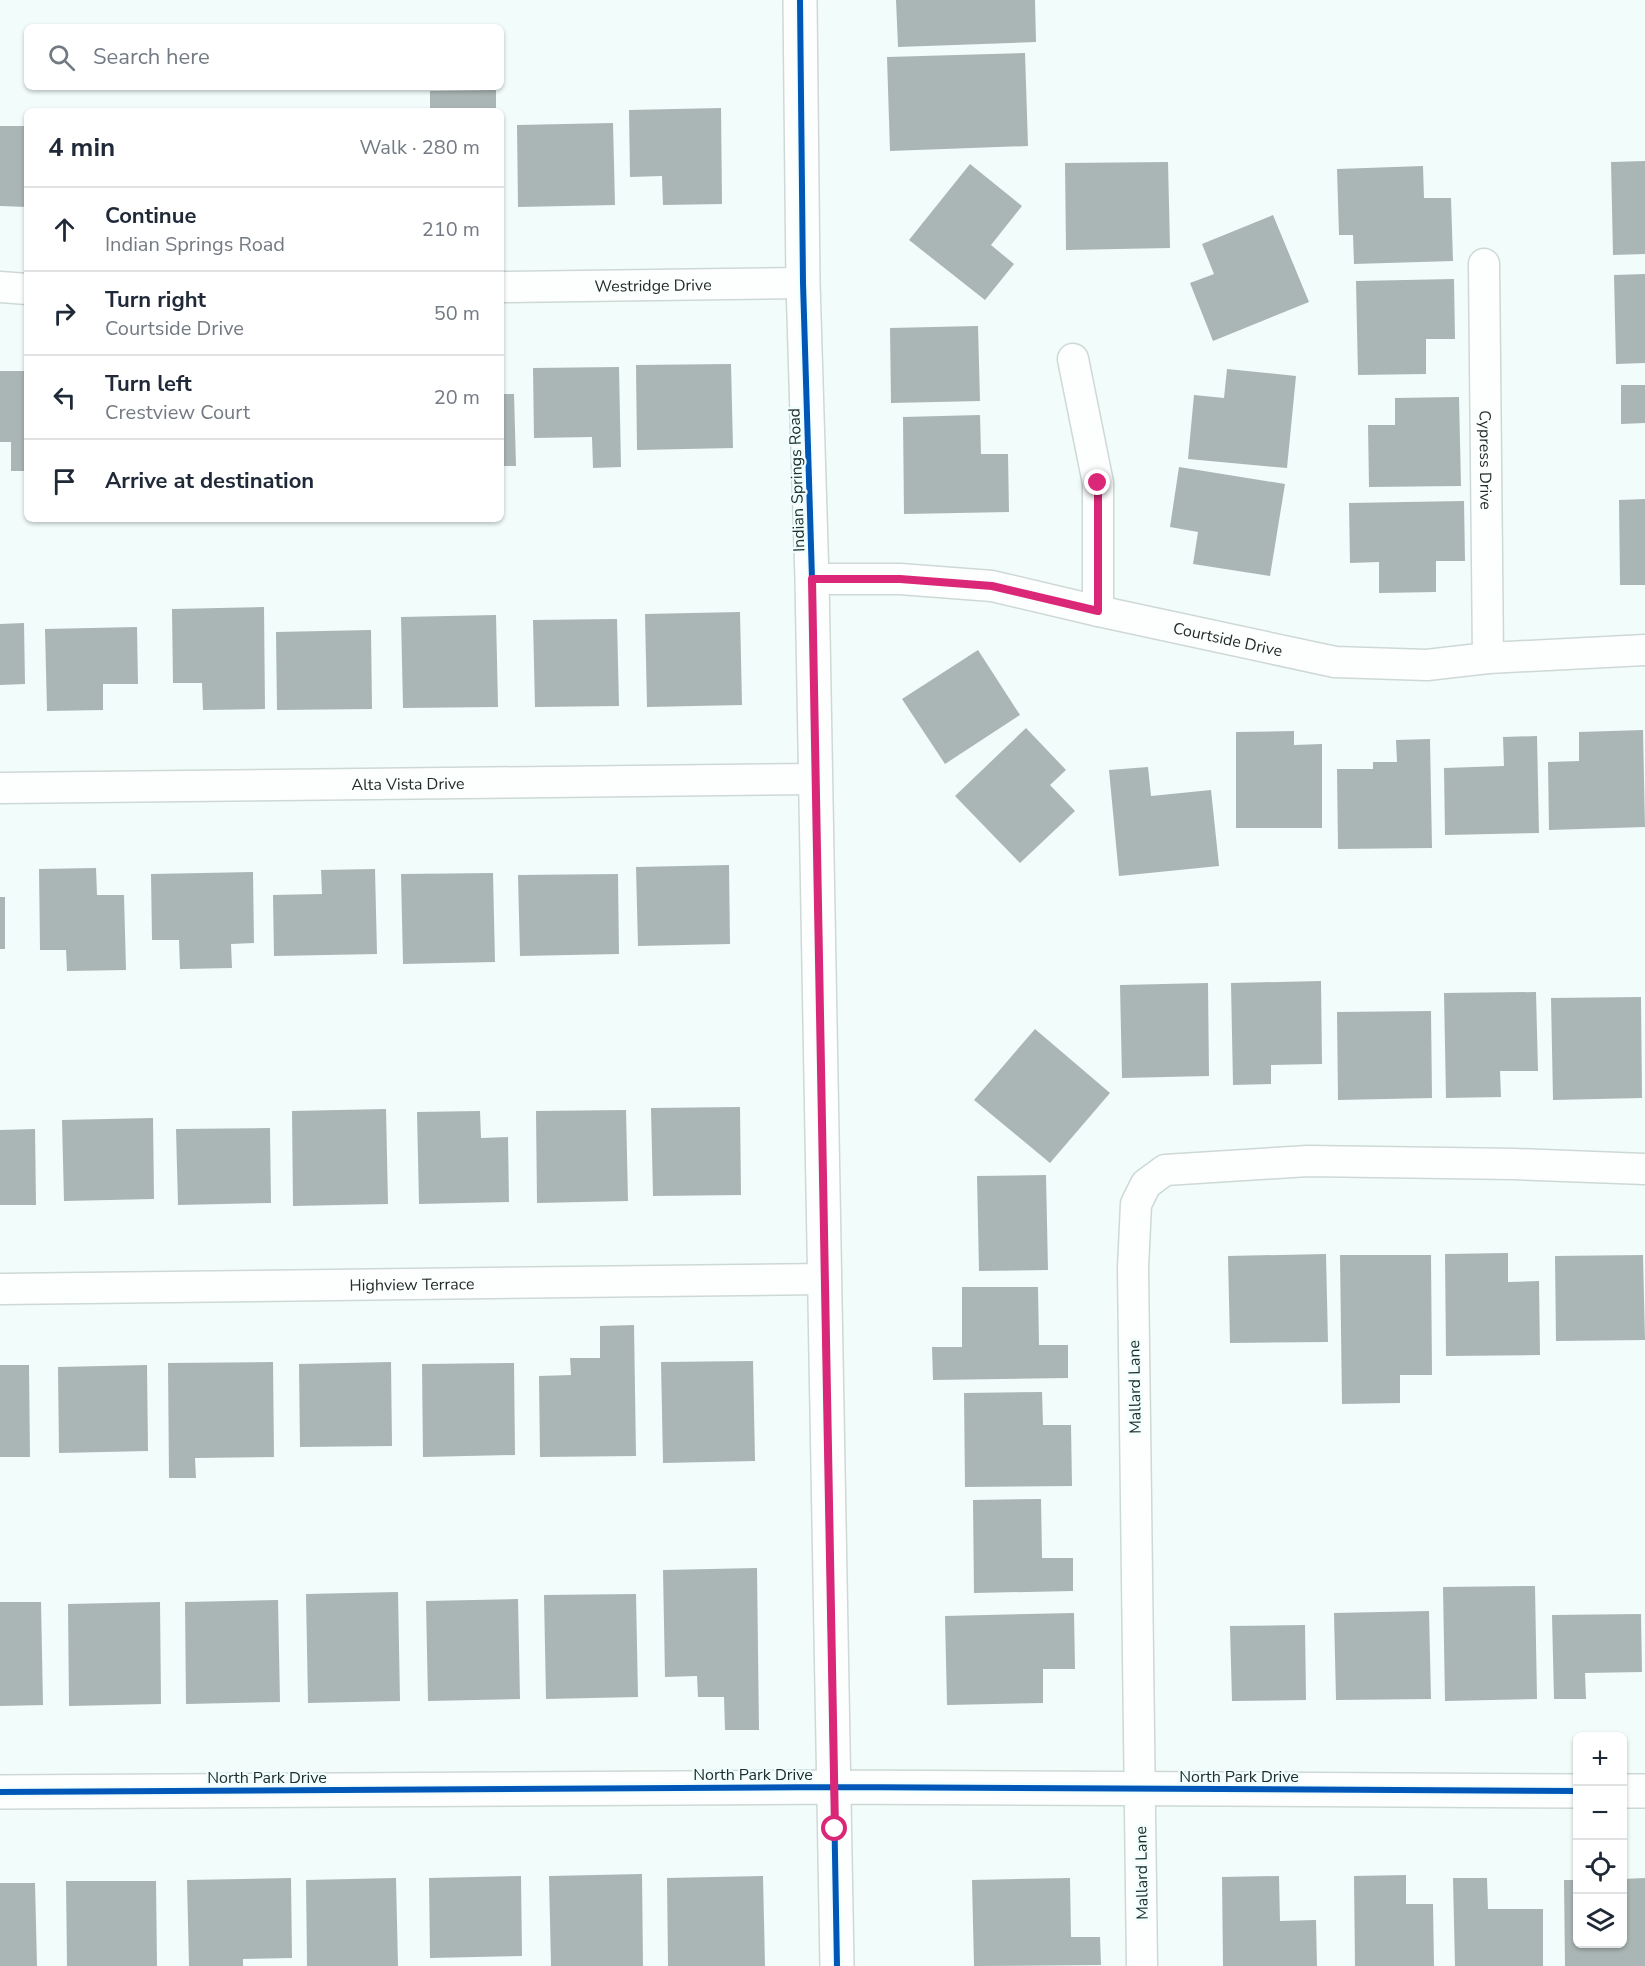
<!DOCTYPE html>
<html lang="en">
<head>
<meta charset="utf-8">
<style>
	:root { --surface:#fff; --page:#f6f6f7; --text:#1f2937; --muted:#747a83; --line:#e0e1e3 }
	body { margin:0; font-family:"Nunito Sans",sans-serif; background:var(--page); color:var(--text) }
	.controls { position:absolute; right:18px; bottom:18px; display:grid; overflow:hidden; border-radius:9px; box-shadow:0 2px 4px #0004 }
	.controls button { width:54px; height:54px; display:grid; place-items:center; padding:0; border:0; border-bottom:2px solid var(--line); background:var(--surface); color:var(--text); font:30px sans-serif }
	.stop { position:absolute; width:18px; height:18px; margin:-14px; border:4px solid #db2777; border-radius:50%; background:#fff }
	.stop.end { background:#db2777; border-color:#fff; box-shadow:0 2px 6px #0008 }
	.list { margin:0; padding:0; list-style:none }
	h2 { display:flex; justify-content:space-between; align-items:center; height:78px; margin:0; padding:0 24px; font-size:26px }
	h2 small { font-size:20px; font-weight:400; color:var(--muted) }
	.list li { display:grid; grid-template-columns:39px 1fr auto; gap:18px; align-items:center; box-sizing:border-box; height:84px; padding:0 24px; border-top:2px solid var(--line) }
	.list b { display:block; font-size:22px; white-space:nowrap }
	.list p { margin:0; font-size:20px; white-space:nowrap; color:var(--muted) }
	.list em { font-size:20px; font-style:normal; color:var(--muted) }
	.icon { flex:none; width:33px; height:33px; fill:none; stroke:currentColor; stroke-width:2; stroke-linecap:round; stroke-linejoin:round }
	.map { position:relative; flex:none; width:1645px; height:1966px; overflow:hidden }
	.search { position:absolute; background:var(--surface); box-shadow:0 2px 4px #0004; left:24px; top:24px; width:480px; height:66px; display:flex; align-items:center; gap:15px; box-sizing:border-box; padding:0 21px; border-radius:9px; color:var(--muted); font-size:22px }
	.panel { position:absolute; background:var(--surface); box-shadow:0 2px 4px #0004; left:24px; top:108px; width:480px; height:414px; border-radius:9px }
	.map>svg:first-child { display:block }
	.building { fill:#aab6b5 }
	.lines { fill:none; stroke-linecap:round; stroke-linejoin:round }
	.minor-casing { stroke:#ced8d6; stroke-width:33 }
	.tertiary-casing { stroke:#ced8d6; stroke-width:36 }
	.minor { stroke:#fdfffe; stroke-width:30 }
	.tertiary { stroke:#fdfffe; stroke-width:33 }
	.cycleway-casing { stroke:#effffd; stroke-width:10 }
	.cycleway { stroke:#0057b8; stroke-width:6 }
	.route { stroke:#db2777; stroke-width:8 }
	.labels { text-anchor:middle; stroke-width:4.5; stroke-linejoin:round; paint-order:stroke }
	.street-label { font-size:16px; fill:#222c2b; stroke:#effffd }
</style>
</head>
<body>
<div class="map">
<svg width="1645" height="1966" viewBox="0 0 1645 1966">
	<rect width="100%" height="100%" fill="#f2fcfa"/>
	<!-- building -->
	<path class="building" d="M 896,0 L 1035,0 L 1036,42 L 898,47 Z
		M 1025,53 L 1028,146 L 890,151 L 887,57 Z
		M 496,90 L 496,111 L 430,111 L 430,91 Z
		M 62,108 L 123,109 L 123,111 L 62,111 Z
		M 721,108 L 722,204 L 663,205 L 662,176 L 630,177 L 629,110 Z
		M 613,123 L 615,205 L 518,207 L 517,125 Z
		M 0,126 L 27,126 L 27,207 L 0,206 Z
		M 1645,161 L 1645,254 L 1613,255 L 1611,162 Z
		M 1168,162 L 1170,248 L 1066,250 L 1065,163 Z
		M 970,164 L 1022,206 L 991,245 L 1014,264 L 985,300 L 909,240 Z
		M 1423,166 L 1424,198 L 1451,198 L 1453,261 L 1354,264 L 1353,235 L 1339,235 L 1337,169 Z
		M 1273,215 L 1309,302 L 1213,341 L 1190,283 L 1214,274 L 1202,244 Z
		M 1645,274 L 1645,363 L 1616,364 L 1614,275 Z
		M 1454,279 L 1455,339 L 1426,339 L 1426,374 L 1358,375 L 1356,281 Z
		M 978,326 L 980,401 L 891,403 L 890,328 Z
		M 731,364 L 733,448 L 637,450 L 636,365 Z
		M 619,367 L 621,467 L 593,468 L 592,437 L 534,438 L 533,368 Z
		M 1227,369 L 1296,376 L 1287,468 L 1188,459 L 1194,395 L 1224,398 Z
		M 0,371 L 27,371 L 27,471 L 11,471 L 11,442 L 0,442 Z
		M 1621,385 L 1645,385 L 1645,423 L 1621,424 Z
		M 501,394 L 514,394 L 516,466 L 501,466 Z
		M 1459,397 L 1461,486 L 1369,487 L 1368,425 L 1395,425 L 1395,398 Z
		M 980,415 L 981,454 L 1008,454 L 1009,512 L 904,514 L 903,417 Z
		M 1179,467 L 1285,484 L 1270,576 L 1193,564 L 1198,532 L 1170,527 Z
		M 1645,499 L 1645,585 L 1620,585 L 1619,500 Z
		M 1464,501 L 1465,561 L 1436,561 L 1436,592 L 1379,593 L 1379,562 L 1350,563 L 1349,503 Z
		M 264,607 L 265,709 L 203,710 L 202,683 L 173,683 L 172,609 Z
		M 740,612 L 742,705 L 647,707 L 645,614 Z
		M 496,615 L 498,707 L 403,708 L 401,617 Z
		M 617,619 L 619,706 L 535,707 L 533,620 Z
		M 24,623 L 25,684 L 0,685 L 0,624 Z
		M 137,627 L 138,684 L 103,684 L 103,710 L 47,711 L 45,629 Z
		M 371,630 L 372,709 L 277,710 L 276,632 Z
		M 978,650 L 1020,715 L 945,764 L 902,699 Z
		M 1026,728 L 1066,770 L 1050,785 L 1075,811 L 1020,863 L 955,796 Z
		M 1643,730 L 1645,827 L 1549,830 L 1548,762 L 1579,761 L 1579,732 Z
		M 1294,731 L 1294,745 L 1322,744 L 1322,828 L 1236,828 L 1236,732 Z
		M 1537,736 L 1539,833 L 1445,835 L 1444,768 L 1504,766 L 1503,737 Z
		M 1430,739 L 1432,848 L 1338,849 L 1337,769 L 1373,769 L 1373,762 L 1397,762 L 1396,740 Z
		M 1148,767 L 1151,796 L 1211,790 L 1219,866 L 1119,876 L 1109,770 Z
		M 729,865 L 730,944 L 638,946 L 636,867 Z
		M 96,868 L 97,895 L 124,895 L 126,970 L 67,971 L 66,950 L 40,950 L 39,869 Z
		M 375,869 L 377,954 L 274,956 L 273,895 L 322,894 L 321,870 Z
		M 253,872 L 254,943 L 231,944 L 232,968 L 180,969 L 179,940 L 152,940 L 151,874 Z
		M 493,873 L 495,962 L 403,964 L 401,874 Z
		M 618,874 L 619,954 L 520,956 L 518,875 Z
		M 0,897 L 5,897 L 5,949 L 0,949 Z
		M 1321,981 L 1322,1064 L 1271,1065 L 1271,1084 L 1233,1085 L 1231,983 Z
		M 1208,983 L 1209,1076 L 1122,1078 L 1120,985 Z
		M 1536,992 L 1538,1071 L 1500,1071 L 1501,1097 L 1446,1098 L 1444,993 Z
		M 1641,997 L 1642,1098 L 1553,1100 L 1551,998 Z
		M 1431,1011 L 1432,1098 L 1338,1100 L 1337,1012 Z
		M 1035,1029 L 1110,1093 L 1050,1163 L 974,1100 Z
		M 740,1107 L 741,1195 L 653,1196 L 651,1108 Z
		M 386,1109 L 388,1204 L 293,1206 L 292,1111 Z
		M 626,1110 L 628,1201 L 537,1203 L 536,1111 Z
		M 480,1111 L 481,1138 L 508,1137 L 509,1202 L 419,1204 L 417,1112 Z
		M 153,1118 L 154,1199 L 64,1201 L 62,1120 Z
		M 270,1128 L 271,1203 L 178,1205 L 176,1129 Z
		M 35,1129 L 36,1205 L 0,1205 L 0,1130 Z
		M 1046,1175 L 1048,1270 L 979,1271 L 977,1176 Z
		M 1508,1253 L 1508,1282 L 1539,1281 L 1540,1355 L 1446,1356 L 1445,1254 Z
		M 1326,1254 L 1328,1342 L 1230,1343 L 1228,1256 Z
		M 1340,1255 L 1431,1255 L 1432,1375 L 1400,1375 L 1400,1403 L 1342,1404 Z
		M 1643,1255 L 1645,1340 L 1556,1341 L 1555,1256 Z
		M 962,1287 L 1038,1287 L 1039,1345 L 1068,1345 L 1068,1378 L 933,1380 L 932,1347 L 962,1347 Z
		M 634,1325 L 636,1456 L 540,1457 L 539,1376 L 571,1375 L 570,1358 L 600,1358 L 600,1326 Z
		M 753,1361 L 755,1461 L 663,1463 L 661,1362 Z
		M 273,1362 L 274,1457 L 195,1458 L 196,1478 L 169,1478 L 168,1363 Z
		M 391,1362 L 392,1446 L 300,1447 L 299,1364 Z
		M 514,1363 L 515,1455 L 423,1457 L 422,1364 Z
		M 0,1365 L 29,1365 L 30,1457 L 0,1457 Z
		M 147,1365 L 148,1451 L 59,1453 L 58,1367 Z
		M 1042,1392 L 1043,1425 L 1071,1425 L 1072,1486 L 965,1487 L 964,1393 Z
		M 1041,1499 L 1042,1558 L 1073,1558 L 1073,1591 L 974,1593 L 973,1500 Z
		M 757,1568 L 759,1730 L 725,1730 L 724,1697 L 698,1697 L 697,1676 L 665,1677 L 663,1570 Z
		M 1535,1586 L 1537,1699 L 1445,1701 L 1443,1587 Z
		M 398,1592 L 400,1701 L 308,1703 L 306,1594 Z
		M 636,1594 L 638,1697 L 546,1699 L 544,1595 Z
		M 518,1599 L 520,1699 L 428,1701 L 426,1601 Z
		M 278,1600 L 280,1702 L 186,1704 L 185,1602 Z
		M 0,1602 L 41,1602 L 43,1705 L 0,1706 Z
		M 160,1602 L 161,1704 L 69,1706 L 68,1604 Z
		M 1429,1611 L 1431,1699 L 1336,1700 L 1334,1613 Z
		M 1074,1613 L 1075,1669 L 1043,1669 L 1043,1703 L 947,1705 L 945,1616 Z
		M 1641,1614 L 1642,1672 L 1585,1673 L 1586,1699 L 1554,1699 L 1552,1615 Z
		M 1305,1625 L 1306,1700 L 1232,1701 L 1230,1626 Z
		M 642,1874 L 643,1966 L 551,1966 L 549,1876 Z
		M 1406,1875 L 1406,1904 L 1433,1904 L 1434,1966 L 1355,1966 L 1354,1876 Z
		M 521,1876 L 522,1956 L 430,1958 L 429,1878 Z
		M 763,1876 L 765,1966 L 668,1966 L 667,1878 Z
		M 1279,1876 L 1280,1921 L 1316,1920 L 1317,1966 L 1223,1966 L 1222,1877 Z
		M 291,1878 L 292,1958 L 243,1959 L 243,1966 L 189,1966 L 187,1880 Z
		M 396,1878 L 398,1966 L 307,1966 L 306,1880 Z
		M 1070,1878 L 1071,1937 L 1100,1937 L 1101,1965 L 974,1966 L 972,1880 Z
		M 1453,1878 L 1487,1878 L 1488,1909 L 1543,1909 L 1543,1966 L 1455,1966 Z
		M 1645,1878 L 1645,1966 L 1565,1966 L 1564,1880 L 1578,1880 L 1578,1944 L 1622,1944 L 1622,1879 Z
		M 66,1881 L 156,1881 L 157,1966 L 67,1966 Z
		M 0,1883 L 35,1883 L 37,1966 L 0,1966 Z"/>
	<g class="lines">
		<defs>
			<g id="minor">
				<path id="s1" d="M 1484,264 L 1488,658"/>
				<path d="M 0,287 L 27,289"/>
				<path id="s2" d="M 501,287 L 803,283"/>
				<path d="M 1073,359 L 1098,483 L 1098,611"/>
				<path id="s3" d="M 812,579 L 900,579 L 992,586 L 1098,611 L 1335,662 L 1427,665 L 1488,658 L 1645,650"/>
				<path id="s4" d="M 0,788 L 816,779"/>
				<path id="s5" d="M 0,1289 L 825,1279"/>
				<path d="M 1142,1966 L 1133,1268 L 1136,1204 L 1146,1184 L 1165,1170 L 1308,1161 L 1514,1164 L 1645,1169"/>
			</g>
			<path id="tertiary" d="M 800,0 L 803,283 L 812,579 L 837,1966
				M 1622,1791 L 1645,1791
				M 0,1792 L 834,1787 L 1578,1791"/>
		</defs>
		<!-- minor casing -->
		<use href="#minor" class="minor-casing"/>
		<!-- tertiary casing -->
		<use href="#tertiary" class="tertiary-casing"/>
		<!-- minor -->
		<use href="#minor" class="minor"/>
		<!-- tertiary -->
		<use href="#tertiary" class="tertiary"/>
		<defs>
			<path id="cycleway" d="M 800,0 L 803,283 L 812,579 L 837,1966
				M 0,1792 L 834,1787 L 1578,1791"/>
		</defs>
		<!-- cycleway casing -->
		<use href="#cycleway" class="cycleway-casing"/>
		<!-- cycleway -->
		<use href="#cycleway" class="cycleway"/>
	</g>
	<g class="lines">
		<!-- route -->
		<path class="route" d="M 835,1829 L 812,579 L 900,579 L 992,586 L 1098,611 L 1098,483"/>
	</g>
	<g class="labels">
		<!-- street labels -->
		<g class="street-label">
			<text dy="6" stroke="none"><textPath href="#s2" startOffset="152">Westridge Drive</textPath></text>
			<text dy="6" stroke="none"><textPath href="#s1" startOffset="196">Cypress Drive</textPath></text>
			<text transform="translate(796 480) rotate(-92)" y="6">Indian Springs Road</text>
			<text dy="6" stroke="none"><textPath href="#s3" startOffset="422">Courtside Drive</textPath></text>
			<text dy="6" stroke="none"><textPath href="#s4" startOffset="408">Alta Vista Drive</textPath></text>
			<text dy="6" stroke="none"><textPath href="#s5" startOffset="412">Highview Terrace</textPath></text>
			<text transform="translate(1134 1387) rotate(-91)" y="6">Mallard Lane</text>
			<text x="753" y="1780">North Park Drive</text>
			<text x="1239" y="1782">North Park Drive</text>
			<text x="267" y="1783">North Park Drive</text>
			<text transform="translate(1141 1873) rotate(-91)" y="6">Mallard Lane</text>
		</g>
	</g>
</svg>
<div class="controls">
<button>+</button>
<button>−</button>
<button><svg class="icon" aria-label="locate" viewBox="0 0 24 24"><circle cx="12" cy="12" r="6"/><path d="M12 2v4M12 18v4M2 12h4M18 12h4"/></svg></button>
<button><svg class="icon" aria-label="layers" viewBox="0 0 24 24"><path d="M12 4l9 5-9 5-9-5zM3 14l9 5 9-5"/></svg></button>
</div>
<div class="stop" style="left:835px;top:1829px"></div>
<div class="stop end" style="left:1098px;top:483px"></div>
<div class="search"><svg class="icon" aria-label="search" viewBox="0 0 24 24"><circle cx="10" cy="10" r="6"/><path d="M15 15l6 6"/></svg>Search here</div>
<section class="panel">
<h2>4 min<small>Walk · 280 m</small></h2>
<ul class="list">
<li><svg class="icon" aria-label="ahead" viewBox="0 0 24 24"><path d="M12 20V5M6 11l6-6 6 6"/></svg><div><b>Continue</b><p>Indian Springs Road</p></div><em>210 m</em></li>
<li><svg class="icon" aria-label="right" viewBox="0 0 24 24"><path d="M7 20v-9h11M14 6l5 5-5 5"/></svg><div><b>Turn right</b><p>Courtside Drive</p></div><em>50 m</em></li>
<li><svg class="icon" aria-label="left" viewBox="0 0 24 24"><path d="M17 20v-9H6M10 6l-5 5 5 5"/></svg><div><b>Turn left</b><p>Crestview Court</p></div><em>20 m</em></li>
<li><svg class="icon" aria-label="arrive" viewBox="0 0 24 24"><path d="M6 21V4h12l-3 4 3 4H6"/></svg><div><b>Arrive at destination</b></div></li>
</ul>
</section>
</div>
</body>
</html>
